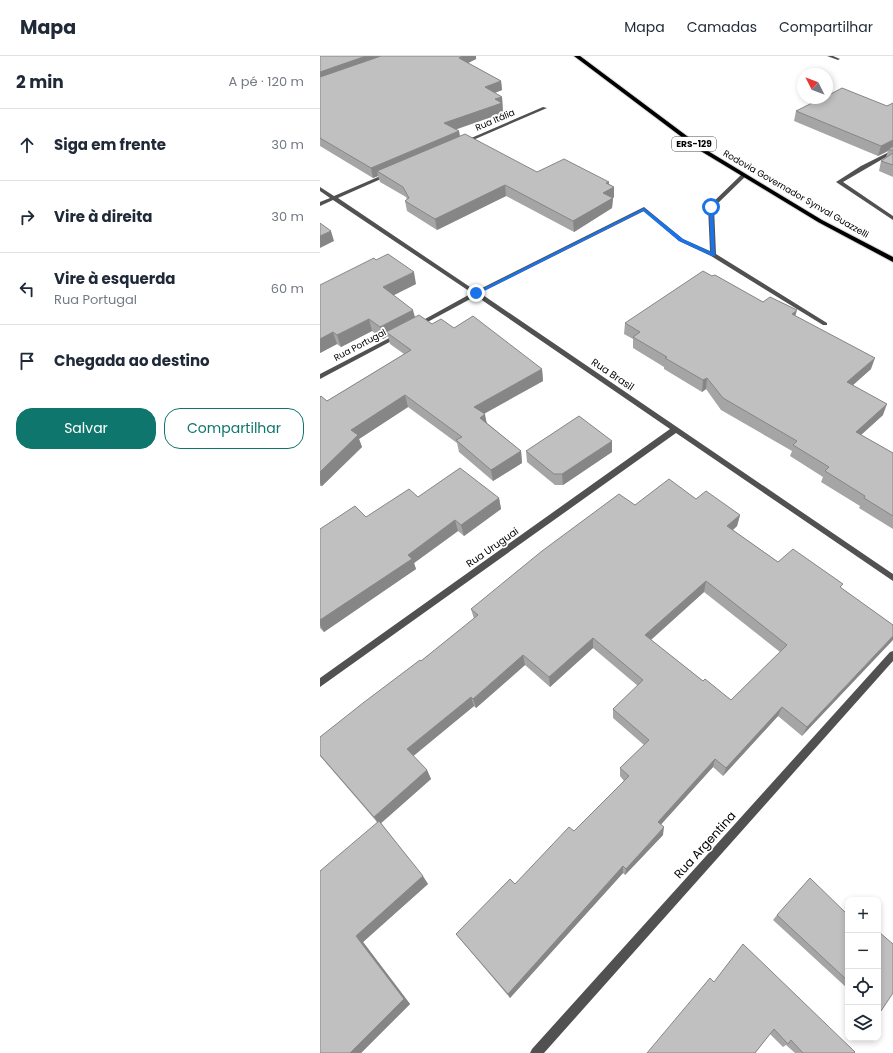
<!DOCTYPE html>
<html lang="pt">
<head>
<meta charset="utf-8">
<style>
	:root { --surface:#fff; --page:#f6f6f7; --text:#1f2937; --muted:#747a83; --line:#e0e1e3; --accent:#0f766e }
	body { margin:0; font-family:Poppins,sans-serif; background:var(--page); color:var(--text) }
	.controls { position:absolute; right:12px; bottom:12px; display:grid; overflow:hidden; border-radius:8px; box-shadow:0 2px 6px #0003 }
	.controls button { width:36px; height:36px; display:grid; place-items:center; padding:0; border:0; border-bottom:1px solid var(--line); background:var(--surface); color:var(--text); font:20px sans-serif }
	.compass { position:absolute; left:477px; top:12px; width:36px; height:36px; border-radius:50%; background:var(--surface); box-shadow:0 2px 6px #0003; rotate:312deg }
	.stop { position:absolute; width:12px; height:12px; margin:-9px; border:3px solid #1a73e8; border-radius:50%; background:#fff }
	.stop.end { background:#1a73e8; border-color:#fff; box-shadow:0 1px 4px #0008 }
	.list { margin:0; padding:0; list-style:none }
	h2 { display:flex; justify-content:space-between; align-items:center; height:52px; margin:0; padding:0 16px; font-size:17px }
	h2 small { font-size:13px; font-weight:400; color:var(--muted) }
	.list li { display:grid; grid-template-columns:26px 1fr auto; gap:12px; align-items:center; box-sizing:border-box; height:72px; padding:0 16px; border-top:1px solid var(--line) }
	.list b { display:block; font-size:15px; white-space:nowrap }
	.list p { margin:0; font-size:13px; white-space:nowrap; color:var(--muted) }
	.list em { font-size:13px; font-style:normal; color:var(--muted) }
	.actions { display:flex; gap:8px; padding:12px 16px }
	.actions a { flex:1; padding:9px 0; border:1px solid var(--accent); border-radius:16px; text-align:center; font-size:14px; color:var(--accent) }
	.actions .main { background:var(--accent); color:#fff }
	.icon { flex:none; width:22px; height:22px; fill:none; stroke:currentColor; stroke-width:2; stroke-linecap:round; stroke-linejoin:round }
	.map { position:relative; flex:none; width:573px; height:997px; overflow:hidden }
	header { display:flex; align-items:center; gap:24px; box-sizing:border-box; height:56px; padding:0 20px; background:var(--surface); border-bottom:1px solid var(--line) }
	header strong { font-size:19px }
	nav { display:flex; gap:22px; margin-inline-start:auto; font-size:14px }
	main { display:flex }
	aside { flex:1; background:var(--surface) }
	.map>svg:first-child { display:block }
	.lines { fill:none; stroke-linecap:round; stroke-linejoin:round }
	.primary-casing { stroke:#dbdbdb; stroke-width:2 }
	.minor { fill:#515151; fill-rule:evenodd }
	.primary { fill:#000; fill-rule:evenodd }
	.wall { fill:#a5a5a5; fill-rule:evenodd }
	.shaded-wall { fill:#868686 }
	.building { fill:#c0c0c0; stroke:#868686; fill-rule:evenodd }
	.route { fill:#1a73e8 }
	.labels { text-anchor:middle; stroke-width:3.5; stroke-linejoin:round; paint-order:stroke }
	.far-street-label { font-size:9px; fill:#000; stroke:#fff }
	.shield { fill:#fff; stroke:#4c4c4c; stroke-width:1 }
	.shield-label { font-size:9px; font-weight:bold; fill:#000 }
	.street-label { font-size:10px; fill:#000; stroke:#fff }
	.near-street-label { font-size:12px; fill:#000; stroke:#fff }
</style>
</head>
<body>
<header>
<strong>Mapa</strong>
<nav><a>Mapa</a><a>Camadas</a><a>Compartilhar</a></nav>
</header>
<main>
<aside>
<h2>2 min<small>A pé · 120 m</small></h2>
<ul class="list">
<li><svg class="icon" aria-label="ahead" viewBox="0 0 24 24"><path d="M12 20V5M6 11l6-6 6 6"/></svg><div><b>Siga em frente</b></div><em>30 m</em></li>
<li><svg class="icon" aria-label="right" viewBox="0 0 24 24"><path d="M7 20v-9h11M14 6l5 5-5 5"/></svg><div><b>Vire à direita</b></div><em>30 m</em></li>
<li><svg class="icon" aria-label="left" viewBox="0 0 24 24"><path d="M17 20v-9H6M10 6l-5 5 5 5"/></svg><div><b>Vire à esquerda</b><p>Rua Portugal</p></div><em>60 m</em></li>
<li><svg class="icon" aria-label="arrive" viewBox="0 0 24 24"><path d="M6 21V4h12l-3 4 3 4H6"/></svg><div><b>Chegada ao destino</b></div></li>
</ul>
<div class="actions"><a class="main">Salvar</a><a>Compartilhar</a></div>
</aside>
<div class="map">
<svg width="573" height="997" viewBox="0 0 573 997">
	<rect width="100%" height="100%" fill="#fff"/>
	<g class="lines">
		<defs>
			<path id="primary" d="M 254,0 L 260,0 L 383,92 L 502,164 L 573,201 L 573,206 L 498,166 L 379,94 Z"/>
		</defs>
		<!-- primary casing -->
		<use href="#primary" class="primary-casing"/>
		<!-- minor -->
		<path class="minor" d="M 507,0 L 513,0 L 520,3 L 518,4 Z
			M 223,51 L 227,52 L 146,87 L 142,86 Z
			M 573,94 L 573,97 L 523,126 L 573,160 L 573,164 L 516,126 L 541,110 Z
			M 65,118 L 70,119 L 18,142 L 156,235 L 324,151 L 363,183 L 390,195 L 388,151 L 422,118 L 426,118 L 426,120 L 394,151 L 396,198 L 507,267 L 507,269 L 503,269 L 391,200 L 359,185 L 324,155 L 160,237 L 573,518 L 573,525 L 356,377 L 0,631 L 0,622 L 350,373 L 156,240 L 100,270 L 96,270 L 96,268 L 152,237 L 13,144 L 0,150 L 0,146 L 10,142 L 0,135 L 0,131 L 14,140 Z
			M 77,278 L 79,279 L 79,281 L 0,323 L 0,318 Z
			M 573,595 L 573,605 L 224,997 L 210,997 L 212,993 L 570,596 Z"/>
		<!-- primary -->
		<use href="#primary" class="primary"/>
	</g>
	<!-- wall -->
	<path class="wall" d="M 0,0 L 156,0 L 156,3 L 148,7 L 181,25 L 182,34 L 175,37 L 182,41 L 183,57 L 135,73 L 139,75 L 140,80 L 217,116 L 289,128 L 294,131 L 294,141 L 293,142 L 292,152 L 254,176 L 186,140 L 117,174 L 87,155 L 85,145 L 87,144 L 86,141 L 60,126 L 58,120 L 53,122 L 0,90 Z
		M 573,47 L 573,121 L 559,115 L 561,105 L 566,101 L 568,95 L 558,100 L 474,65 L 476,55 L 567,50 Z
		M 392,220 L 443,246 L 476,260 L 551,313 L 533,329 L 563,359 L 541,379 L 573,397 L 573,473 L 539,452 L 540,450 L 501,426 L 503,421 L 470,400 L 472,395 L 401,354 L 386,333 L 382,336 L 344,313 L 344,311 L 313,292 L 313,283 L 304,278 L 305,267 Z
		M 96,228 L 74,239 L 95,261 L 112,268 L 134,272 L 222,313 L 223,325 L 164,358 L 167,367 L 201,395 L 202,407 L 173,425 L 139,396 L 137,387 L 88,351 L 39,383 L 42,391 L 2,430 L 0,430 L 0,341 L 7,345 L 84,298 L 70,288 L 68,280 L 63,283 L 52,275 L 21,291 L 17,288 L 0,297 L 0,229 Z
		M 206,395 L 292,396 L 243,429 L 235,429 L 207,406 Z
		M 98,441 L 179,442 L 181,453 L 144,480 L 138,475 L 94,507 L 96,513 L 4,576 L 0,572 L 0,473 L 46,461 Z
		M 376,443 L 420,459 L 417,470 L 413,474 L 458,506 L 521,532 L 573,569 L 482,680 L 458,660 L 403,720 L 393,711 L 341,768 L 343,779 L 305,819 L 303,817 L 190,942 L 140,883 L 136,878 L 195,828 L 254,775 L 304,725 L 300,720 L 300,712 L 324,689 L 293,662 L 293,653 L 318,630 L 273,592 L 230,631 L 205,609 L 156,652 L 154,650 L 93,700 L 107,714 L 111,723 L 61,767 L 108,828 L 43,886 L 90,948 L 41,997 L 0,997 L 57,766 L 0,700 L 0,681 L 101,605 L 154,563 L 151,553 L 315,449 ZM 384,536 L 460,596 L 411,644 L 383,625 L 331,584 Z
		M 457,859 L 528,859 L 528,933 L 453,864 Z
		M 559,876 L 561,955 L 558,957 L 558,877 Z
		M 394,926 L 534,997 L 475,997 L 466,989 L 463,991 L 450,978 L 435,997 Z"/>
	<!-- shaded-wall -->
	<path class="shaded-wall" d="M 46,0 L 75,0 L 0,25 L 0,16 Z
		M 143,0 L 156,0 L 156,3 L 140,11 L 139,2 Z
		M 181,25 L 182,34 L 166,40 L 165,31 Z
		M 182,41 L 183,57 L 126,77 L 124,67 L 175,43 Z
		M 139,75 L 140,85 L 57,115 L 58,120 L 53,122 L 51,112 Z
		M 573,84 L 573,93 L 569,93 L 568,95 L 558,100 L 561,90 Z
		M 289,126 L 289,133 L 294,131 L 294,141 L 293,142 L 292,152 L 254,176 L 253,165 L 283,137 L 286,127 Z
		M 185,129 L 186,140 L 117,174 L 115,163 Z
		M 11,175 L 14,185 L 0,192 L 0,180 Z
		M 94,216 L 96,228 L 66,243 L 63,231 Z
		M 93,254 L 96,265 L 66,276 L 68,280 L 63,283 L 60,271 Z
		M 477,254 L 474,265 L 472,258 Z
		M 49,263 L 52,275 L 21,291 L 17,279 Z
		M 13,276 L 17,288 L 0,297 L 0,283 Z
		M 555,302 L 551,313 L 524,337 L 527,326 Z
		M 222,313 L 223,325 L 156,362 L 154,351 Z
		M 387,322 L 386,333 L 382,336 L 383,324 Z
		M 85,339 L 88,351 L 39,383 L 42,391 L 2,430 L 0,427 L 0,416 L 31,374 Z
		M 567,348 L 563,359 L 532,387 L 536,376 Z
		M 165,358 L 167,370 L 160,362 Z
		M 292,385 L 292,396 L 243,429 L 242,418 Z
		M 201,395 L 202,407 L 173,425 L 171,414 Z
		M 179,442 L 181,453 L 144,480 L 141,469 Z
		M 420,459 L 417,470 L 405,481 L 407,470 Z
		M 135,464 L 138,475 L 94,507 L 96,513 L 4,576 L 0,569 L 0,564 L 88,499 Z
		M 386,525 L 384,536 L 325,589 L 325,579 Z
		M 573,580 L 573,584 L 482,680 L 487,671 Z
		M 273,582 L 273,592 L 230,631 L 229,621 Z
		M 203,599 L 205,609 L 156,652 L 153,643 Z
		M 151,641 L 154,650 L 91,702 L 87,693 Z
		M 462,651 L 458,660 L 403,720 L 406,712 Z
		M 395,703 L 393,711 L 337,773 L 338,766 Z
		M 107,714 L 111,723 L 59,769 L 54,761 Z
		M 344,771 L 343,779 L 305,819 L 306,813 Z
		M 303,810 L 303,817 L 190,942 L 188,938 Z
		M 103,820 L 108,828 L 43,886 L 90,948 L 41,997 L 30,997 L 36,880 Z"/>
	<!-- building -->
	<path class="building" d="M 0,0 L 46,0 L 0,16 Z
		M 61,0 L 143,0 L 139,2 L 181,25 L 165,31 L 182,41 L 175,43 L 182,47 L 124,67 L 139,75 L 51,112 L 0,82 L 0,21 Z
		M 522,32 L 567,50 L 573,47 L 573,84 L 561,90 L 476,55 L 502,42 L 507,42 L 507,40 Z
		M 145,78 L 217,116 L 244,103 L 289,126 L 286,127 L 294,131 L 283,137 L 293,142 L 253,165 L 185,129 L 115,163 L 85,145 L 89,142 L 83,131 L 57,115 Z
		M 573,90 L 573,95 L 569,93 Z
		M 573,97 L 573,109 L 561,105 Z
		M 0,167 L 11,175 L 0,180 Z
		M 68,198 L 94,216 L 63,231 L 93,254 L 60,271 L 49,263 L 17,279 L 13,276 L 0,283 L 0,229 L 54,202 L 56,204 Z
		M 383,215 L 392,220 L 395,219 L 443,246 L 450,241 L 477,254 L 472,258 L 555,302 L 527,326 L 567,348 L 536,376 L 573,397 L 573,460 L 544,442 L 545,440 L 505,415 L 509,411 L 473,389 L 477,385 L 403,342 L 387,322 L 383,324 L 345,302 L 347,301 L 313,281 L 320,276 L 305,267 Z
		M 99,259 L 112,268 L 121,263 L 134,272 L 153,260 L 222,313 L 154,351 L 165,358 L 160,362 L 201,395 L 171,414 L 136,384 L 142,381 L 85,339 L 31,374 L 38,379 L 0,416 L 0,341 L 1,340 L 7,345 L 91,294 L 66,276 Z
		M 259,360 L 292,385 L 242,418 L 234,418 L 206,395 Z
		M 140,412 L 179,442 L 141,469 L 135,464 L 88,499 L 92,503 L 0,564 L 0,473 L 35,450 L 46,461 L 89,433 L 98,441 Z
		M 349,423 L 376,443 L 386,435 L 420,459 L 407,470 L 458,506 L 473,493 L 523,528 L 520,531 L 573,569 L 573,580 L 487,671 L 462,651 L 406,712 L 395,703 L 338,766 L 344,771 L 306,813 L 303,810 L 188,938 L 136,878 L 190,823 L 195,828 L 249,771 L 254,775 L 309,720 L 300,712 L 329,684 L 293,653 L 323,624 L 273,582 L 229,621 L 203,599 L 153,643 L 151,641 L 87,693 L 107,714 L 54,761 L 0,699 L 0,681 L 43,647 L 100,604 L 101,605 L 158,559 L 151,553 L 222,495 L 299,438 L 315,449 ZM 386,525 L 467,589 L 411,644 L 385,623 L 383,625 L 325,579 Z
		M 59,765 L 103,820 L 36,880 L 84,943 L 30,997 L 0,997 L 0,815 Z
		M 490,822 L 528,859 L 528,925 L 457,859 Z
		M 559,876 L 573,888 L 573,937 L 561,955 L 558,952 L 558,878 Z
		M 423,888 L 535,996 L 534,997 L 483,997 L 471,984 L 468,988 L 454,973 L 435,997 L 327,997 L 390,922 L 394,926 Z"/>
	<!-- route -->
	<path class="route" d="M 391,150 L 393,151 L 395,200 L 392,200 L 359,185 L 323,155 L 158,238 L 154,237 L 324,152 L 363,183 L 391,196 L 389,151 Z"/>
	<g class="labels">
		<!-- far-street labels -->
		<g class="far-street-label">
			<text transform="translate(175 64) rotate(-23)" y="3">Rua Itália</text>
			<text transform="translate(476 138) rotate(30)" y="3">Rodovia Governador Synval Guazzelli</text>
			<text transform="translate(40 289) rotate(-28)" y="3">Rua Portugal</text>
		</g>
		<!-- shield labels -->
		<rect class="shield" x="352" y="81" width="44" height="14" rx="3"/>
		<g class="shield-label">
			<text x="374" y="91">ERS-129</text>
		</g>
		<!-- street labels -->
		<g class="street-label">
			<text transform="translate(293 318) rotate(34)" y="4">Rua Brasil</text>
			<text transform="translate(172 491) rotate(-35)" y="4">Rua Uruguai</text>
		</g>
		<!-- near-street labels -->
		<g class="near-street-label">
			<text transform="translate(385 789) rotate(-48)" y="4">Rua Argentina</text>
		</g>
	</g>
</svg>
<div class="controls">
<button>+</button>
<button>−</button>
<button><svg class="icon" aria-label="locate" viewBox="0 0 24 24"><circle cx="12" cy="12" r="6"/><path d="M12 2v4M12 18v4M2 12h4M18 12h4"/></svg></button>
<button><svg class="icon" aria-label="layers" viewBox="0 0 24 24"><path d="M12 4l9 5-9 5-9-5zM3 14l9 5 9-5"/></svg></button>
</div>
<svg class="compass" viewBox="-18 -18 36 36"><path d="M0-13l5 13h-10z" fill="#e53935"/><path d="M0 13l5-13h-10z" fill="#747a83"/></svg>
<div class="stop" style="left:391px;top:151px"></div>
<div class="stop end" style="left:156px;top:237px"></div>
</div>
</main>
</body>
</html>
